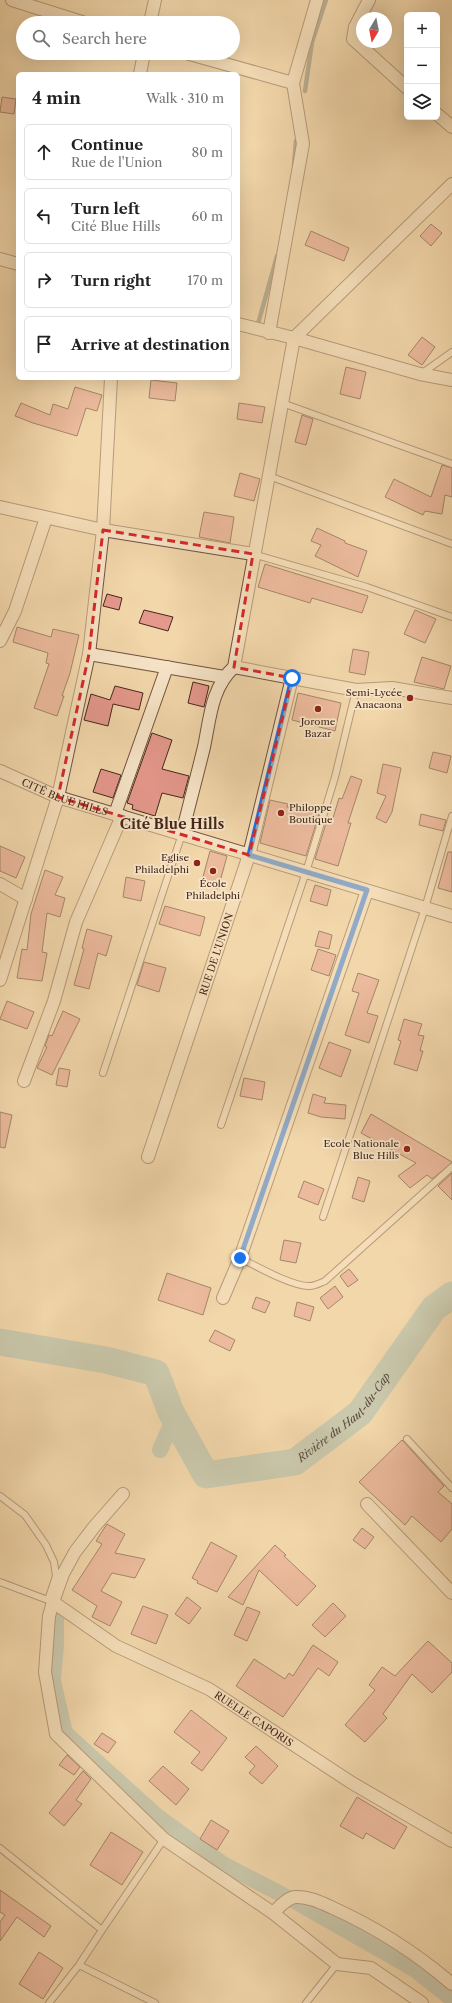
<!DOCTYPE html>
<html lang="en">
<head>
<meta charset="utf-8">
<style>
	:root { --surface:#fff; --page:#f2f2f2; --text:#222; --muted:#767676; --line:#e0e0e0 }
	body { margin:0; font-family:"Libre Caslon Text",serif; background:var(--page); color:var(--text) }
	.controls { position:absolute; right:12px; top:12px; display:grid; overflow:hidden; border-radius:6px; box-shadow:0 4px 16px #0002 }
	.controls button { width:36px; height:36px; display:grid; place-items:center; padding:0; border:0; border-bottom:1px solid var(--line); background:var(--surface); color:var(--text); font:20px sans-serif }
	.compass { position:absolute; left:356px; top:12px; width:36px; height:36px; border-radius:50%; background:var(--surface); box-shadow:0 4px 16px #0002; rotate:190deg }
	.stop { position:absolute; width:12px; height:12px; margin:-9px; border:3px solid #1a73e8; border-radius:50%; background:#fff }
	.stop.end { background:#1a73e8; border-color:#fff; box-shadow:0 1px 4px #0008 }
	.list { margin:0; padding:0; list-style:none }
	h2 { display:flex; justify-content:space-between; align-items:center; height:52px; margin:0; padding:0 16px; font-size:17px }
	h2 small { font-size:13px; font-weight:400; color:var(--muted) }
	.list li { display:grid; grid-template-columns:26px 1fr auto; gap:12px; align-items:center; box-sizing:border-box; height:56px; margin:0 8px 8px; padding:0 8px; border:1px solid var(--line); border-radius:6px }
	.list b { display:block; font-size:15px; white-space:nowrap }
	.list p { margin:0; font-size:13px; white-space:nowrap; color:var(--muted) }
	.list em { font-size:13px; font-style:normal; color:var(--muted) }
	.icon { flex:none; width:22px; height:22px; fill:none; stroke:currentColor; stroke-width:2; stroke-linecap:round; stroke-linejoin:round }
	.map { position:relative; flex:none; width:452px; height:2003px; overflow:hidden }
	.search { position:absolute; background:var(--surface); box-shadow:0 4px 16px #0002; left:16px; top:16px; width:224px; height:44px; display:flex; align-items:center; gap:10px; box-sizing:border-box; padding:0 14px; border-radius:22px; color:var(--muted); font-size:15px }
	.panel { position:absolute; background:var(--surface); box-shadow:0 4px 16px #0002; left:16px; top:72px; width:224px; height:308px; border-radius:6px }
	.map>svg:first-child { display:block }
	.lines { fill:none; stroke-linecap:round; stroke-linejoin:round }
	.stream { stroke:#797e74; stroke-width:4.5 }
	.canal { stroke:#9cb8b0; stroke-width:16 }
	.river { stroke:#9cb8b0; stroke-width:27 }
	.building { fill:#e5988c; stroke:#44261b }
	.service-casing { stroke:#70523f; stroke-width:8 }
	.minor-casing { stroke:#70523f; stroke-width:14 }
	.service { stroke:#f7e5c8; stroke-width:6 }
	.minor { stroke:#f7e5c8; stroke-width:12 }
	.route { stroke:#1a73e8; stroke-width:5 }
	.marked { fill:none; stroke:#d62828; stroke-width:3; stroke-dasharray:8 5; stroke-linejoin:round }
	.poi-dot { fill:#8f2418; stroke:#f7e5c8; stroke-width:1.5 }
	.labels { text-anchor:middle; stroke-width:3.5; stroke-linejoin:round; paint-order:stroke }
	.poi-label { font-size:10px; fill:#44261b; stroke:#f7e5c8; text-anchor:end }
	.street-label { font-size:10px; fill:#44261b; stroke:#f7e5c8 }
	.water-label { font-size:11px; font-style:italic; fill:#5a4a40; stroke:#f7e5c8 }
	.district-label { font-size:14px; font-weight:bold; fill:#44261b; stroke:#f7e5c8 }
</style>
</head>
<body>
<div class="map">
<svg width="452" height="2003" viewBox="0 0 452 2003">
	<rect width="100%" height="100%" fill="#f2d7ab"/>
	<filter id="stains"><feTurbulence type="fractalNoise" baseFrequency=".005" numOctaves="4"/><feColorMatrix values="0 0 0 0 .2 0 0 0 0 .09 0 0 0 0 .02 0 0 0 .5 -.17"/></filter>
	<radialGradient id="worn" r=".72"><stop offset=".6" stop-color="#630" stop-opacity="0"/><stop offset="1" stop-color="#630" stop-opacity=".3"/></radialGradient>
	<g class="lines">
		<!-- stream -->
		<path class="stream" d="M 305,91 L 312,42 L 326,0
			M 294,165 L 296,141
			M 258,324 L 277,256"/>
		<!-- canal -->
		<path class="canal" d="M 160,1450 L 174,1418
			M 56,1612 L 56,1644 L 53,1681 L 65,1733 L 157,1816 L 223,1864 L 300,1904 L 414,1969 L 452,1999"/>
		<!-- river -->
		<path class="river" id="s1" d="M 0,1342 L 106,1360 L 156,1373 L 171,1412 L 206,1475 L 295,1462 L 360,1413 L 434,1308 L 452,1295"/>
	</g>
	<!-- building -->
	<path class="building" d="M 2,97 L 16,99 L 14,114 L 0,112 Z
		M 431,224 L 442,233 L 431,246 L 420,236 Z
		M 311,231 L 349,248 L 344,261 L 305,245 Z
		M 422,337 L 435,347 L 422,365 L 408,355 Z
		M 346,367 L 366,372 L 360,399 L 340,394 Z
		M 151,380 L 177,383 L 175,401 L 149,398 Z
		M 75,387 L 102,395 L 97,411 L 86,408 L 77,436 L 33,423 L 15,416 L 21,403 L 50,415 L 53,404 L 68,409 Z
		M 239,403 L 265,407 L 262,423 L 237,419 Z
		M 302,415 L 313,419 L 306,445 L 295,442 Z
		M 442,465 L 452,468 L 452,497 L 445,495 L 442,514 L 425,511 L 423,515 L 385,497 L 394,479 L 431,497 Z
		M 240,473 L 260,479 L 254,501 L 234,496 Z
		M 204,512 L 234,517 L 230,543 L 199,537 Z
		M 317,528 L 345,541 L 345,543 L 367,551 L 358,577 L 315,556 L 321,545 L 311,541 Z
		M 265,564 L 368,596 L 362,613 L 312,598 L 310,603 L 258,587 Z
		M 107,594 L 122,598 L 119,610 L 103,606 Z
		M 144,610 L 173,617 L 168,631 L 139,623 Z
		M 415,610 L 436,619 L 425,643 L 404,634 Z
		M 17,627 L 51,637 L 53,629 L 79,635 L 70,673 L 62,696 L 64,696 L 57,716 L 34,708 L 49,664 L 46,663 L 48,653 L 13,642 Z
		M 353,649 L 369,652 L 365,675 L 349,672 Z
		M 422,657 L 451,666 L 444,689 L 414,682 Z
		M 193,682 L 209,686 L 204,707 L 188,703 Z
		M 115,686 L 143,693 L 139,710 L 113,704 L 108,726 L 84,720 L 91,694 L 110,700 Z
		M 298,693 L 341,703 L 335,731 L 292,720 Z
		M 152,733 L 172,740 L 162,769 L 189,776 L 183,798 L 162,793 L 155,816 L 132,809 L 133,805 L 127,803 Z
		M 433,752 L 451,756 L 447,773 L 429,768 Z
		M 383,764 L 401,768 L 392,812 L 386,823 L 376,818 L 386,796 L 377,793 Z
		M 101,769 L 121,775 L 113,798 L 93,792 Z
		M 351,776 L 362,780 L 348,823 L 351,823 L 338,866 L 315,859 L 328,817 L 333,818 L 339,798 L 342,799 Z
		M 270,800 L 288,804 L 287,807 L 319,814 L 306,856 L 260,843 Z
		M 421,814 L 446,820 L 443,831 L 419,825 Z
		M 0,846 L 25,857 L 16,878 L 0,871 Z
		M 210,851 L 227,856 L 218,889 L 201,884 Z
		M 448,852 L 452,852 L 452,892 L 438,888 Z
		M 45,870 L 63,877 L 55,895 L 65,898 L 60,917 L 47,913 L 42,952 L 47,953 L 42,981 L 17,978 L 22,949 L 27,950 L 31,914 Z
		M 126,877 L 145,881 L 141,901 L 123,897 Z
		M 315,885 L 331,890 L 327,906 L 310,901 Z
		M 165,906 L 205,917 L 200,936 L 159,924 Z
		M 87,929 L 112,936 L 106,956 L 98,953 L 89,989 L 74,985 L 84,949 L 82,948 Z
		M 319,931 L 332,935 L 329,949 L 315,946 Z
		M 318,949 L 336,955 L 329,976 L 311,970 Z
		M 144,962 L 166,968 L 159,992 L 137,985 Z
		M 358,973 L 379,980 L 367,1013 L 378,1016 L 369,1043 L 345,1035 L 359,993 L 352,991 Z
		M 7,1001 L 34,1012 L 27,1029 L 0,1019 Z
		M 63,1011 L 80,1019 L 52,1075 L 37,1068 L 47,1047 L 45,1046 L 49,1035 L 52,1036 Z
		M 404,1019 L 422,1024 L 418,1035 L 424,1036 L 420,1051 L 423,1051 L 417,1071 L 394,1064 L 401,1041 L 398,1040 Z
		M 329,1042 L 351,1050 L 341,1077 L 319,1068 Z
		M 59,1068 L 70,1070 L 67,1087 L 56,1085 Z
		M 244,1078 L 265,1082 L 262,1100 L 240,1096 Z
		M 313,1094 L 326,1098 L 324,1103 L 346,1105 L 345,1119 L 321,1117 L 308,1113 Z
		M 0,1112 L 12,1115 L 5,1148 L 0,1147 Z
		M 371,1114 L 452,1162 L 452,1163 L 432,1179 L 427,1175 L 410,1188 L 398,1176 L 416,1163 L 361,1133 Z
		M 452,1173 L 452,1200 L 438,1186 Z
		M 358,1177 L 370,1181 L 364,1202 L 352,1198 Z
		M 304,1181 L 324,1189 L 318,1205 L 298,1197 Z
		M 284,1240 L 301,1243 L 296,1263 L 280,1260 Z
		M 349,1269 L 358,1280 L 348,1287 L 340,1276 Z
		M 167,1273 L 211,1288 L 203,1315 L 158,1300 Z
		M 335,1286 L 343,1297 L 328,1309 L 320,1298 Z
		M 256,1297 L 270,1302 L 265,1313 L 252,1308 Z
		M 297,1302 L 314,1307 L 310,1321 L 294,1316 Z
		M 215,1330 L 235,1340 L 230,1351 L 209,1341 Z
		M 402,1440 L 444,1486 L 438,1492 L 452,1504 L 452,1529 L 441,1542 L 412,1516 L 405,1525 L 359,1482 Z
		M 107,1524 L 125,1534 L 115,1553 L 145,1559 L 135,1578 L 112,1573 L 101,1591 L 122,1602 L 110,1626 L 92,1617 L 97,1606 L 72,1590 L 102,1544 L 96,1541 Z
		M 362,1528 L 374,1537 L 365,1549 L 353,1540 Z
		M 211,1542 L 237,1556 L 217,1592 L 197,1583 L 198,1581 L 192,1578 Z
		M 275,1545 L 286,1555 L 284,1556 L 316,1586 L 297,1606 L 259,1570 L 243,1605 L 228,1597 Z
		M 187,1597 L 201,1608 L 189,1624 L 175,1614 Z
		M 333,1603 L 346,1616 L 325,1637 L 312,1625 Z
		M 143,1606 L 168,1615 L 156,1644 L 131,1634 Z
		M 247,1607 L 260,1612 L 247,1641 L 234,1635 Z
		M 428,1641 L 452,1663 L 452,1672 L 432,1693 L 412,1674 L 383,1714 L 387,1718 L 365,1742 L 345,1725 L 375,1690 L 369,1685 L 382,1667 L 395,1676 Z
		M 313,1645 L 338,1662 L 329,1676 L 318,1668 L 283,1717 L 236,1686 L 254,1659 L 285,1679 L 289,1673 L 293,1676 Z
		M 191,1710 L 227,1738 L 202,1771 L 191,1763 L 200,1752 L 174,1732 Z
		M 102,1733 L 116,1742 L 108,1753 L 94,1744 Z
		M 256,1746 L 278,1766 L 262,1784 L 249,1773 L 255,1766 L 245,1757 Z
		M 67,1755 L 80,1767 L 74,1775 L 59,1765 Z
		M 163,1766 L 189,1789 L 176,1805 L 149,1781 Z
		M 83,1771 L 91,1779 L 76,1800 L 82,1804 L 64,1826 L 49,1813 Z
		M 357,1797 L 407,1827 L 394,1849 L 366,1833 L 363,1839 L 340,1826 Z
		M 211,1820 L 229,1831 L 217,1850 L 200,1839 Z
		M 111,1832 L 143,1852 L 122,1885 L 90,1865 Z
		M 0,1890 L 51,1926 L 44,1937 L 17,1917 L 0,1941 L 0,1922 L 5,1915 L 0,1912 Z
		M 39,1952 L 63,1968 L 43,1999 L 19,1984 Z"/>
	<g class="lines">
		<defs>
			<path id="service" d="M 421,374 L 452,352
				M 282,403 L 452,464
				M 269,476 L 452,544
				M 253,554 L 367,587 L 452,617
				M 103,1073 L 182,834
				M 221,1125 L 306,872 L 335,777 L 356,690
				M 323,1217 L 425,908 L 452,816
				M 240,1258 C 256,1266 293,1287 310,1286 C 315,1286 320,1283 325,1281 L 452,1167
				M 407,1439 L 452,1488
				M 0,1496 L 25,1515 L 46,1545 L 54,1562 L 56,1576 L 49,1597
				M 0,1582 L 53,1602
				M 0,1848 L 102,1930 L 164,1839
				M 79,1965 L 155,2003
				M 49,2003 L 79,1965 L 102,1930
				M 306,2003 L 337,1964"/>
			<g id="minor">
				<path d="M 12,0 L 85,23"/>
				<path d="M 369,0 L 355,27 L 353,39 L 407,88"/>
				<path d="M 150,23 L 155,0"/>
				<path d="M 186,53 L 293,83"/>
				<path d="M 140,74 L 144,53"/>
				<path d="M 437,114 L 452,127"/>
				<path d="M 0,259 L 18,264"/>
				<path d="M 238,324 L 294,338 L 420,374 L 452,380"/>
				<path d="M 269,333 L 303,144 L 293,83 L 317,0"/>
				<path d="M 0,507 L 103,530 L 253,554"/>
				<path d="M 0,641 L 15,611 L 46,518"/>
				<path d="M 89,654 L 224,677"/>
				<path d="M 234,667 L 356,690 L 392,688 L 452,698"/>
				<path id="s2" d="M 0,771 L 58,797 L 452,916"/>
				<path d="M 115,814 L 167,667"/>
				<path d="M 182,834 C 189,805 197,776 204,747 C 210,719 211,688 234,667 L 294,338 L 452,184"/>
				<path d="M 0,884 L 26,899"/>
				<path d="M 0,980 L 58,797 L 89,654 L 103,530 L 111,378"/>
				<path d="M 24,1081 L 54,1001 L 76,922 L 122,816"/>
				<path id="s3" d="M 148,1157 L 249,855 L 292,678"/>
				<path d="M 223,1298 L 240,1258 L 367,891"/>
				<path d="M 123,1494 L 94,1527 L 75,1552 L 63,1574 L 53,1602 L 49,1616 L 45,1672 L 56,1734 L 164,1839 L 273,1913 L 337,1964 L 371,1968 L 422,2003"/>
				<path d="M 367,1504 L 452,1593"/>
				<path id="s4" d="M 53,1602 L 116,1646 L 209,1689 L 352,1783 L 452,1841"/>
				<path d="M 273,1913 C 279,1907 287,1898 295,1897 C 308,1896 322,1903 333,1908 C 377,1928 416,1953 452,1984"/>
			</g>
		</defs>
		<!-- service casing -->
		<use href="#service" class="service-casing"/>
		<!-- minor casing -->
		<use href="#minor" class="minor-casing"/>
		<!-- service -->
		<use href="#service" class="service"/>
		<!-- minor -->
		<use href="#minor" class="minor"/>
	</g>
	<g class="lines">
		<!-- route -->
		<path class="route" d="M 240,1258 L 367,890 L 249,855 L 292,678"/>
	</g>
	<!-- marked area -->
	<path d="M0 0H452V2003H0ZM 103,530 L 253,554 L 234,667 L 292,678 L 249,855 L 58,797 L 89,654 Z" fill="#f2d7ab" fill-opacity=".55" fill-rule="evenodd"/>
	<path class="marked" d="M 103,530 L 253,554 L 234,667 L 292,678 L 249,855 L 58,797 L 89,654 Z"/>
	<!-- markers -->
	<g class="poi-dot">
		<circle cx="410" cy="698" r="4"/>
		<circle cx="318" cy="709" r="4"/>
		<circle cx="281" cy="813" r="4"/>
		<circle cx="197" cy="863" r="4"/>
		<circle cx="213" cy="871" r="4"/>
		<circle cx="407" cy="1149" r="4"/>
	</g>
	<g class="labels">
		<!-- poi labels -->
		<g class="poi-label">
			<text x="402" y="696">Semi-Lycée<tspan x="402" dy="12">Anacaona</tspan></text>
			<text x="318" y="725" text-anchor="middle">Jorome<tspan x="318" dy="12">Bazar</tspan></text>
			<text x="289" y="811" text-anchor="start">Philoppe<tspan x="289" dy="12">Boutique</tspan></text>
			<text x="189" y="861">Eglise<tspan x="189" dy="12">Philadelphi</tspan></text>
			<text x="213" y="887" text-anchor="middle">École<tspan x="213" dy="12">Philadelphi</tspan></text>
			<text x="399" y="1147">Ecole Nationale<tspan x="399" dy="12">Blue Hills</tspan></text>
		</g>
		<!-- street labels -->
		<g class="street-label">
			<text dy="4" stroke="none"><textPath href="#s2" startOffset="70">CITÉ BLUE HILLS</textPath></text>
			<text dy="4" stroke="none"><textPath href="#s3" startOffset="214">RUE DE L'UNION</textPath></text>
			<text dy="4" stroke="none"><textPath href="#s4" startOffset="233">RUELLE CAPORIS</textPath></text>
		</g>
		<!-- water labels -->
		<g class="water-label">
			<text dy="4" stroke="none"><textPath href="#s1" startOffset="430">Rivière du Haut-du-Cap</textPath></text>
		</g>
		<!-- district labels -->
		<g class="district-label">
			<text x="172" y="829">Cité Blue Hills</text>
		</g>
	</g>
	<rect width="100%" height="100%" filter="url(#stains)"/>
	<rect width="100%" height="100%" fill="url(#worn)"/>
</svg>
<div class="controls">
<button>+</button>
<button>−</button>
<button><svg class="icon" aria-label="layers" viewBox="0 0 24 24"><path d="M12 4l9 5-9 5-9-5zM3 14l9 5 9-5"/></svg></button>
</div>
<svg class="compass" viewBox="-18 -18 36 36"><path d="M0-13l5 13h-10z" fill="#e53935"/><path d="M0 13l5-13h-10z" fill="#767676"/></svg>
<div class="stop" style="left:292px;top:678px"></div>
<div class="stop end" style="left:240px;top:1258px"></div>
<div class="search"><svg class="icon" aria-label="search" viewBox="0 0 24 24"><circle cx="10" cy="10" r="6"/><path d="M15 15l6 6"/></svg>Search here</div>
<section class="panel">
<h2>4 min<small>Walk · 310 m</small></h2>
<ul class="list">
<li><svg class="icon" aria-label="ahead" viewBox="0 0 24 24"><path d="M12 20V5M6 11l6-6 6 6"/></svg><div><b>Continue</b><p>Rue de l'Union</p></div><em>80 m</em></li>
<li><svg class="icon" aria-label="left" viewBox="0 0 24 24"><path d="M17 20v-9H6M10 6l-5 5 5 5"/></svg><div><b>Turn left</b><p>Cité Blue Hills</p></div><em>60 m</em></li>
<li><svg class="icon" aria-label="right" viewBox="0 0 24 24"><path d="M7 20v-9h11M14 6l5 5-5 5"/></svg><div><b>Turn right</b></div><em>170 m</em></li>
<li><svg class="icon" aria-label="arrive" viewBox="0 0 24 24"><path d="M6 21V4h12l-3 4 3 4H6"/></svg><div><b>Arrive at destination</b></div></li>
</ul>
</section>
</div>
</body>
</html>
